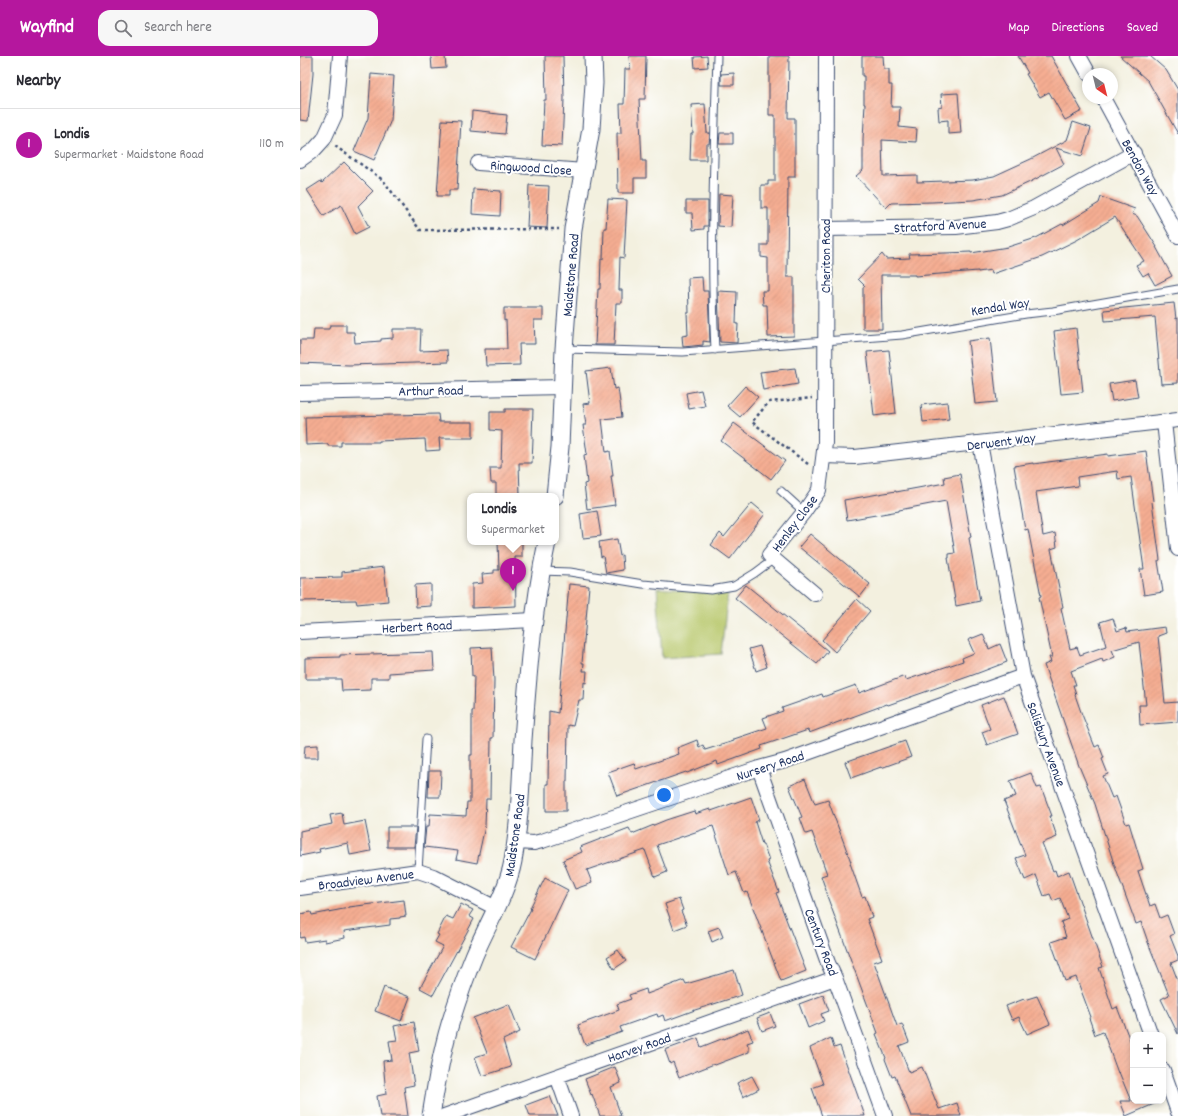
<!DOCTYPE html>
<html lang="en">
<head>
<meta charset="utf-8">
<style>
	:root { --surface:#fff; --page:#f7f7f7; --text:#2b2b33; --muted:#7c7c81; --line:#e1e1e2; --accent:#b5179e }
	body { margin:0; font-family:Dekko,sans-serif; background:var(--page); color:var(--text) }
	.controls { position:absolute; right:12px; bottom:12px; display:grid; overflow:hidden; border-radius:8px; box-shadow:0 2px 6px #0003 }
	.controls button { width:36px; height:36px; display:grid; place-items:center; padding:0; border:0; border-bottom:1px solid var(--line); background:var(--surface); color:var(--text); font:20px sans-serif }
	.compass { position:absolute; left:782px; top:12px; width:36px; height:36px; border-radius:50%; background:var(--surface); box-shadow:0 2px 6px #0003; rotate:145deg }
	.you { position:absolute; left:364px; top:739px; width:14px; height:14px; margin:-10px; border:3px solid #fff; border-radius:50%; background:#1a73e8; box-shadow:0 0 0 6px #1a73e833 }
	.badge { display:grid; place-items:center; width:26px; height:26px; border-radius:50%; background:var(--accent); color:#fff; font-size:13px; font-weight:700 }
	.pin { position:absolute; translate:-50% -33px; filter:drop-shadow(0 1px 2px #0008) }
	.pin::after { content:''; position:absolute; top:21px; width:14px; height:12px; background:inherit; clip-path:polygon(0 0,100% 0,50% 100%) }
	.popup { position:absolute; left:167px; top:437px; width:92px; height:52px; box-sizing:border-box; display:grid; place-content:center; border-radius:8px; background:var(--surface); filter:drop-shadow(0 1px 3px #0005); font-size:13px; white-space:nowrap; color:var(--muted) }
	.popup b { font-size:15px; color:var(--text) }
	.popup::after { content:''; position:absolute; left:50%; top:100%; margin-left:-8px; border:8px solid transparent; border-top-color:var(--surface) }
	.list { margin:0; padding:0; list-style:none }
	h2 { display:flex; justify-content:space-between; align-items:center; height:52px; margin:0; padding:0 16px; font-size:17px }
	h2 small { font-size:13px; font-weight:400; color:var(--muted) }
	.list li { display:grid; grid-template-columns:26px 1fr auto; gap:12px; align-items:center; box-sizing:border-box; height:72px; padding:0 16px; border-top:1px solid var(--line) }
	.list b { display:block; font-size:15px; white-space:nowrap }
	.list p { margin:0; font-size:13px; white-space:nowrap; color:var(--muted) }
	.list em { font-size:13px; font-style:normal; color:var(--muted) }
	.icon { flex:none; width:22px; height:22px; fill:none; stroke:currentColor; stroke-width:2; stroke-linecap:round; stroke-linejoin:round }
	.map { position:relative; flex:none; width:878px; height:1060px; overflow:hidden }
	header { display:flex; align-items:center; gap:24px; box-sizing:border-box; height:56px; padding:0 20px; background:var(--accent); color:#fff }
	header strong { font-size:19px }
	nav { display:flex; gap:22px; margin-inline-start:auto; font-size:14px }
	.search { width:280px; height:36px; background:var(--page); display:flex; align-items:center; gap:10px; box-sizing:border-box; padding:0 14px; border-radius:12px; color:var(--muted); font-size:15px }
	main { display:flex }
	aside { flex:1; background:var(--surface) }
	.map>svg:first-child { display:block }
	.green { fill:#b6c668; stroke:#687a63 }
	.building { fill:url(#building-hatch) }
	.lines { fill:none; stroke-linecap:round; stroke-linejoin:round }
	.service-casing { stroke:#3b4c71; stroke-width:9 }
	.minor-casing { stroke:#3b4c71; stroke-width:16 }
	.tertiary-casing { stroke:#3b4c71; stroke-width:19 }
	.path { stroke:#3b4c71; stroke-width:2.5; stroke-dasharray:3 3; stroke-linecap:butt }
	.service { stroke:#fff; stroke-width:7 }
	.minor { stroke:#fff; stroke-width:14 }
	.tertiary { stroke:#fff; stroke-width:17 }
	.labels { text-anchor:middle; stroke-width:4; stroke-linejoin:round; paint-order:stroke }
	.street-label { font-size:14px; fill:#1b2f5e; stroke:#fff }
</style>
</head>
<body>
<header>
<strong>Wayfind</strong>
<div class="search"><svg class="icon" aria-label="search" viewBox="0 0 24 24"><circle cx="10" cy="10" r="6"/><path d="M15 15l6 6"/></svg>Search here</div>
<nav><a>Map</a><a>Directions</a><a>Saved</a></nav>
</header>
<main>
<aside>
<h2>Nearby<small></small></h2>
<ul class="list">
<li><span class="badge">1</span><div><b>Londis</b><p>Supermarket · Maidstone Road</p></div><em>110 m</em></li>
</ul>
</aside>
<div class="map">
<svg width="878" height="1060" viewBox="0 0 878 1060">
	<defs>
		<pattern id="building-hatch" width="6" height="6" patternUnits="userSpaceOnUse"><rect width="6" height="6" fill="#f5ad92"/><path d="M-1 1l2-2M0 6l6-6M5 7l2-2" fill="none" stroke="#d19580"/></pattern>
	</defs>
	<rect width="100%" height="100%" fill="#fff"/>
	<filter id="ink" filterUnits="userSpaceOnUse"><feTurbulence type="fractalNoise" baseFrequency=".025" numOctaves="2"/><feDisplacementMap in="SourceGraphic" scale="8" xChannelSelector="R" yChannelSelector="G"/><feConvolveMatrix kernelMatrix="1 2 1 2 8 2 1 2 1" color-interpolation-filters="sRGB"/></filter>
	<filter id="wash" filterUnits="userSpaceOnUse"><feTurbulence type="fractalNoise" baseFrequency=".012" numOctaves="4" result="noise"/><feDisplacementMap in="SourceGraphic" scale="16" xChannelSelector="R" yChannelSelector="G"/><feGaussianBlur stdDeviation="0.9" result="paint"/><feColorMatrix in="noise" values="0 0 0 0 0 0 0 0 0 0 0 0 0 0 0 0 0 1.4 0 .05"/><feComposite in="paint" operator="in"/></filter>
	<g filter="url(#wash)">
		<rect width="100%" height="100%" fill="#f3f0df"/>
		<!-- green -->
		<path class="green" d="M 357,532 L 428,537 L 421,598 L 362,602 Z"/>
		<g id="blocks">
			<!-- building -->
			<path class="building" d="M 0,0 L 13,0 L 13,18 L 8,65 L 0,64 Z
				M 131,0 L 145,0 L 146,12 L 132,13 Z
				M 245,0 L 263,0 L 264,43 L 262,90 L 242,89 L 244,44 L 246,44 Z
				M 329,0 L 346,0 L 345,43 L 339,43 L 342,105 L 346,105 L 346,122 L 334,122 L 334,137 L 318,137 L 317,77 L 321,77 L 320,48 L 324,48 L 325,13 L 330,13 Z
				M 407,0 L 408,11 L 395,12 L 394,1 Z
				M 469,0 L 489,0 L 488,62 L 495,62 L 495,121 L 488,121 L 487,221 L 494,221 L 494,280 L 468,281 L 467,249 L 463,249 L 462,235 L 468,235 L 468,202 L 461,201 L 461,189 L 468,189 L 468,152 L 461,152 L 461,129 L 468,129 L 468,125 L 475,125 L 475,59 L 469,59 Z
				M 562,0 L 583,0 L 584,13 L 589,13 L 589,29 L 592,29 L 591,51 L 600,51 L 599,71 L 617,73 L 616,86 L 582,84 L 583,120 L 617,119 L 617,126 L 673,124 L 694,120 L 731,103 L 767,84 L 773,66 L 791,72 L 782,100 L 756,92 L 764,108 L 730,126 L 702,139 L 673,144 L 632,146 L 591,147 L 586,152 L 556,120 L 563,114 L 563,83 L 565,48 L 564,48 L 564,20 L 562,20 Z
				M 718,0 L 751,0 L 782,55 L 765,64 L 749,36 L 740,41 L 726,18 L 728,17 Z
				M 820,0 L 850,0 L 866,14 L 878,34 L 878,78 L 848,25 Z
				M 434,17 L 434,29 L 421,29 L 421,18 Z
				M 71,18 L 94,20 L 91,64 L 74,104 L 54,95 L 68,62 Z
				M 658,37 L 661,77 L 648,78 L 648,64 L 639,65 L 638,52 L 642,51 L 641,38 Z
				M 405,48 L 407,77 L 410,77 L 409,88 L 406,88 L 406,104 L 390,104 L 391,78 L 393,78 L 391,49 Z
				M 172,55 L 207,59 L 205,78 L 171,75 Z
				M 142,64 L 161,65 L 157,134 L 149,134 L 149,140 L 137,140 Z
				M 420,77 L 433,77 L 433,88 L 419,88 Z
				M 44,106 L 73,135 L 58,150 L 69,171 L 55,178 L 41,149 L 24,160 L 7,134 L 21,125 L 22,127 Z
				M 229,129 L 249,130 L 247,172 L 227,171 Z
				M 173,133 L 201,135 L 200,160 L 172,158 Z
				M 419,138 L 433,139 L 431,171 L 418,170 Z
				M 801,141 L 835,153 L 832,158 L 837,160 L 857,191 L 856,191 L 872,220 L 855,229 L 848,217 L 843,220 L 836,209 L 844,205 L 815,161 L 777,184 L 742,201 L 692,218 L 691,214 L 678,216 L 678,215 L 615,220 L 615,219 L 581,219 L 582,273 L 563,273 L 563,231 L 565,230 L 558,223 L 582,198 L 586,203 L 610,202 L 609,198 L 645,197 L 671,196 L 671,197 L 708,191 L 736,182 L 762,168 L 763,169 L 799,147 Z
				M 308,143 L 327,144 L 324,202 L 320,201 L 319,234 L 322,234 L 322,247 L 316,247 L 314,289 L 295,289 L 298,233 L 300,233 L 301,203 L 303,203 L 304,172 L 306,172 Z
				M 386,145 L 408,145 L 408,170 L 404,170 L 404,173 L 393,174 L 392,157 L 386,157 Z
				M 402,221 L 403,235 L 408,235 L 410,286 L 403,285 L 403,289 L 383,291 L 382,280 L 388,279 L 387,257 L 389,257 L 388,222 Z
				M 418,235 L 437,236 L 436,268 L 438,268 L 437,287 L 420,286 Z
				M 874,247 L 876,263 L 878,262 L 878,327 L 861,328 L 855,261 L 805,265 L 804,254 Z
				M 204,252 L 243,252 L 243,264 L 234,264 L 235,288 L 219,288 L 220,309 L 186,310 L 185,293 L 207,293 L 206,264 L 204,265 Z
				M 30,269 L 46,269 L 46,276 L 54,276 L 55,287 L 81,285 L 81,283 L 93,282 L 93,273 L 121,273 L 120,295 L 147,294 L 148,306 L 49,309 L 0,307 L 0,284 L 13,284 L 14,273 L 29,273 Z
				M 776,272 L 783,336 L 761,338 L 754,275 Z
				M 690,282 L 697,346 L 675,348 L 668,285 Z
				M 589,294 L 596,357 L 574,360 L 567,296 Z
				M 311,312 L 314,333 L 318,332 L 322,361 L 302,363 L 306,396 L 310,395 L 313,420 L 311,420 L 315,449 L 287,453 L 284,428 L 287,427 L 284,399 L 287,398 L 283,369 L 286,369 L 283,348 L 290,347 L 286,315 Z
				M 495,312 L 498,328 L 463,334 L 460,316 Z
				M 835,324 L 838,341 L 812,345 L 809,328 Z
				M 445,330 L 458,341 L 440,361 L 427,350 Z
				M 401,334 L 405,350 L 389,353 L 386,337 Z
				M 647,346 L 649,363 L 623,366 L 621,349 Z
				M 205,353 L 233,353 L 232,382 L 233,383 L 232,407 L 219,407 L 220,440 L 196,440 L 196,427 L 191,427 L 190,412 L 201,412 L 202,375 L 190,374 L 190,356 L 205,356 Z
				M 138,358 L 139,366 L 173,366 L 173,382 L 139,382 L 140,394 L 126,395 L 125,383 L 79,385 L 79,386 L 41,386 L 41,390 L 28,390 L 28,388 L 6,389 L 5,361 Z
				M 434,367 L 485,405 L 471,423 L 421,385 Z
				M 846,395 L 853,445 L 852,446 L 860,504 L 858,505 L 863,536 L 844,539 L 840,513 L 844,513 L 831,421 L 818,423 L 817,415 L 777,421 L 778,430 L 736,436 L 743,480 L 755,477 L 757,491 L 751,493 L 763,551 L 761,552 L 770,593 L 777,591 L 780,599 L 806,590 L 800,566 L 813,562 L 817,575 L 826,572 L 827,576 L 865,571 L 866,577 L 858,580 L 865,647 L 878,646 L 878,666 L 840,669 L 839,649 L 846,649 L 839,586 L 812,594 L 815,601 L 803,606 L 802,603 L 771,615 L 776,629 L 773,629 L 776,638 L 775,639 L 781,656 L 795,691 L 799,689 L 804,702 L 802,703 L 808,718 L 803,720 L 812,742 L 816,740 L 826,768 L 829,767 L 843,813 L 838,815 L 850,850 L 855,848 L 860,862 L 867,859 L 874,878 L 870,880 L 878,900 L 878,904 L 871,907 L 878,925 L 878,978 L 861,943 L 869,939 L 849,889 L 841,866 L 836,868 L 814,808 L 795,748 L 779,710 L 744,609 L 751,606 L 749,601 L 752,601 L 739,541 L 741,540 L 728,473 L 725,474 L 714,410 L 733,407 L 733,408 L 808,398 L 808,400 Z
				M 660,418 L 671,481 L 669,482 L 680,545 L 656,550 L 648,502 L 649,502 L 649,498 L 655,497 L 646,445 L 599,454 L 599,455 L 547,464 L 544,444 L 596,435 L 596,436 L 645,427 L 644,421 Z
				M 452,447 L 465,458 L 430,503 L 411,489 L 420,477 L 424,481 Z
				M 297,455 L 301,480 L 283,482 L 280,458 Z
				M 510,478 L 570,528 L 560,541 L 499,491 Z
				M 317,483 L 320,500 L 322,499 L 323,514 L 306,517 L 303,500 L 301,501 L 299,486 Z
				M 198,486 L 222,486 L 222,501 L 215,501 L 216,550 L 172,552 L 172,528 L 183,527 L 182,518 L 194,517 L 194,514 L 199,514 Z
				M 84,511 L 88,545 L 57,548 L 56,544 L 0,545 L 0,522 L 42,521 L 42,516 Z
				M 131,528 L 131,550 L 116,551 L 115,529 Z
				M 269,528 L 289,530 L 282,607 L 284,607 L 283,615 L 287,615 L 286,627 L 284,626 L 283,644 L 279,644 L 273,670 L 268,669 L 267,725 L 266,725 L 266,755 L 246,755 L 246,728 L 248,728 L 249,655 L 258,657 Z
				M 446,529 L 528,595 L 517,608 L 435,542 Z
				M 557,543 L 570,555 L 535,596 L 522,584 Z
				M 683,578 L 689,593 L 700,588 L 707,606 L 673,619 L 588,649 L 587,648 L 509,677 L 508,674 L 461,690 L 462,693 L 418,709 L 417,705 L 387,717 L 386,716 L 317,740 L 308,716 L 334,707 L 336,713 L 379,698 L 377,692 L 397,684 L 399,691 L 403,689 L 405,694 L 434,685 L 434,683 L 467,672 L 463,662 L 483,655 L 482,652 L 522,638 L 523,641 L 556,629 L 559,637 L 605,620 L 606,624 L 663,605 L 662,602 L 674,597 L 668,584 Z
				M 460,590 L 467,611 L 456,615 L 449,593 Z
				M 192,591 L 194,624 L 193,682 L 191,682 L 190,743 L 186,743 L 185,770 L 177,807 L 156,803 L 158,795 L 124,791 L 126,771 L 129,771 L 130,758 L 166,760 L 167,746 L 170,746 L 170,699 L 172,699 L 172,655 L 173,655 L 174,620 L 172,620 L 171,592 Z
				M 133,596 L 134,614 L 89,617 L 89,622 L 71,622 L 71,634 L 42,635 L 41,623 L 5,623 L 5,602 L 40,601 L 40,599 Z
				M 704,640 L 718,678 L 687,689 L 682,676 L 690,673 L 681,649 Z
				M 605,685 L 611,701 L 581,712 L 581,711 L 551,722 L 545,706 Z
				M 18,689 L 18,702 L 4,702 L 5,690 Z
				M 129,715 L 141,715 L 140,741 L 128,741 Z
				M 731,717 L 737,732 L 741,731 L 752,760 L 750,760 L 757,781 L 742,787 L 753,815 L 755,814 L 757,820 L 769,815 L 803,911 L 799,912 L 813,953 L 817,951 L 833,992 L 833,1045 L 861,1045 L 826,1060 L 820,1045 L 831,1045 L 819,1016 L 818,1017 L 803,976 L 795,979 L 789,962 L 791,961 L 776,921 L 765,925 L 751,886 L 766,881 L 761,866 L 768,863 L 760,842 L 753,845 L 750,838 L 744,840 L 736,819 L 725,824 L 716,802 L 725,799 L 704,745 L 716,740 L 710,725 Z
				M 505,723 L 515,748 L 528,744 L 551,806 L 550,807 L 562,841 L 565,840 L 572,861 L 567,863 L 582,903 L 574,906 L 597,970 L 602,968 L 609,986 L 599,990 L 609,1016 L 622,1011 L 639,1053 L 657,1047 L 661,1060 L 611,1060 L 595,1020 L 592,1021 L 585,1003 L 586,1002 L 576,978 L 578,977 L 527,840 L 528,840 L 521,820 L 527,818 L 512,776 L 506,778 L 500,762 L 502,761 L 489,730 Z
				M 451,741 L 459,764 L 455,766 L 462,788 L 463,788 L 469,804 L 467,805 L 479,836 L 476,837 L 506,915 L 481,925 L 447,836 L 444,837 L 436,816 L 429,819 L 413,770 L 357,789 L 367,816 L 355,821 L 345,794 L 287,814 L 292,827 L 275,833 L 263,804 L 282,796 L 280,791 L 329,772 L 332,778 L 366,764 L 394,755 L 395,758 L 410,753 L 411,755 Z
				M 42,757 L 44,769 L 65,765 L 71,795 L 50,799 L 48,787 L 19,793 L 20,796 L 0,800 L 0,775 L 32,768 L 30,759 Z
				M 87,771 L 116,771 L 114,791 L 87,791 Z
				M 245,822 L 268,834 L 235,903 L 211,891 L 231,853 L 230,852 Z
				M 379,843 L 383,854 L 381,855 L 387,869 L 374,874 L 365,848 Z
				M 104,844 L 106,860 L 100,861 L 100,862 L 90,863 L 90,869 L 44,875 L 45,882 L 25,886 L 25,883 L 5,886 L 4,881 L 0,882 L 0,858 L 11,856 L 12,859 L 49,852 L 49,851 Z
				M 161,848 L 173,854 L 169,860 L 174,863 L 133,939 L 120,932 L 143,890 L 135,886 L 139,879 L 137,878 L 146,860 L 153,863 Z
				M 419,871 L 423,881 L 412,886 L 408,875 Z
				M 318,894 L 326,905 L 314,913 L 307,901 Z
				M 434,914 L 442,939 L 395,954 L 365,965 L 363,959 L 358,961 L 357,958 L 320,971 L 322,976 L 285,989 L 278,969 L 319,954 L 317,948 L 331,943 L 329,939 L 346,933 L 347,938 L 384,924 L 386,928 Z
				M 84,931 L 110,941 L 101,965 L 75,955 Z
				M 523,939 L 529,955 L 521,958 L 524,965 L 508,972 L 499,948 Z
				M 737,940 L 750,968 L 727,978 L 719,961 L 712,964 L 706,950 L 724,943 L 724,944 Z
				M 209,948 L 220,976 L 203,984 L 211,1011 L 182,1020 L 175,1001 L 187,997 L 173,962 Z
				M 470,957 L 475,970 L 462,975 L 457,962 Z
				M 114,966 L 119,995 L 109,997 L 114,1029 L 104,1031 L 108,1060 L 80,1060 L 77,1040 L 86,1038 L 83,1005 L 92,1004 L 89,985 L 97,984 L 94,970 Z
				M 448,973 L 453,985 L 447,987 L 449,992 L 449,996 L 415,1009 L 414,1008 L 379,1022 L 373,1006 L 370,1008 L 365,994 L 398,982 L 401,991 L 424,982 L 424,983 Z
				M 531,982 L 534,992 L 540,990 L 565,1060 L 522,1060 L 512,1032 L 523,1028 L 510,992 Z
				M 315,1011 L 321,1027 L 311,1031 L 321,1060 L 300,1060 L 292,1038 L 291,1039 L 285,1023 Z
				M 452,1020 L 459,1033 L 443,1041 L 437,1027 Z
				M 250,1040 L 258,1060 L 230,1060 L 226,1049 Z"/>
		</g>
	</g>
	<g filter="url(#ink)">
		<use href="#blocks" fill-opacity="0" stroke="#3b4c71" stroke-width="1"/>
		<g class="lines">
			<defs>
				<path id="service" d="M 264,293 L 383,296 L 602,279 L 726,258 L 753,255 L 878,233
					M 415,294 C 410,196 414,98 417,0
					M 481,435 L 504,456
					M 241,515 L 270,516 L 343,528 L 411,534 L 434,530 L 455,517 L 474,503
					M 118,815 L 126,683"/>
				<path id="minor" d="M 779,0 L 789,18
					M 803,42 L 878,180
					M 0,104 L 14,94 L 24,83 L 35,59 L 40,0
					M 178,107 L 284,115
					M 525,173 L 656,171 L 697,166 L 708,163 L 734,152 L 834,97
					M 0,337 L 263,331
					M 864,366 L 878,493
					M 680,387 L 723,620 L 851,979
					M 524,400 L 555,401 L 878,364
					M 515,538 L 469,499 L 504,456 L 515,440 L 519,434 L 525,387 L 526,0
					M 0,576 L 234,564
					M 459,712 L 528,907 L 535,922 L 585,1060
					M 216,786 L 234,787 L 242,785 L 459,712 L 485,705 L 723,620
					M 0,832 L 118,815 L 133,820 L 196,852
					M 863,1014 L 878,1056
					M 257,1020 L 271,1060
					M 144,1060 L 535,922"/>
				<path id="tertiary" d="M 255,440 L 260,391 L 264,293 L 273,173 L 291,73 L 294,27 L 293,0
					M 131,1060 C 136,1029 141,998 150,968 C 157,945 165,922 174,900 C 187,869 207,837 213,805 C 220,765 221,724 223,684 C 228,617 233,551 247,486"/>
			</defs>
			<!-- service casing -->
			<use href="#service" class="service-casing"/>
			<!-- minor casing -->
			<use href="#minor" class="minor-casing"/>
			<!-- tertiary casing -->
			<use href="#tertiary" class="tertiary-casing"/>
			<!-- path -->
			<path class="path" d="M 35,90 L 83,124 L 120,174 L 259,173
				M 508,408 L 452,366 L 469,346 L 512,342"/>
			<!-- service -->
			<use href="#service" class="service"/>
			<!-- minor -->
			<use href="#minor" class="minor"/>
			<!-- tertiary -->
			<use href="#tertiary" class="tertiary"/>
		</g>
	</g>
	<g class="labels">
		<!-- street labels -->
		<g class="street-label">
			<text transform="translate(231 111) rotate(4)" y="5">Ringwood Close</text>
			<text transform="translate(841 111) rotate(61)" y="5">Bendon Way</text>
			<text transform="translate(640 169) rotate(-3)" y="5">Stratford Avenue</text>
			<text transform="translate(525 200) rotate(-90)" y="5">Cheriton Road</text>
			<text transform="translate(270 219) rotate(-85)" y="5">Maidstone Road</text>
			<text transform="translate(700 250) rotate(-9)" y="5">Kendal Way</text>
			<text transform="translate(131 334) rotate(-1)" y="5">Arthur Road</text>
			<text transform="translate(701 385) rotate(-7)" y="5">Derwent Way</text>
			<text transform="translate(494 467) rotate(-53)" y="5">Henley Close</text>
			<text transform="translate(117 570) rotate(-3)" y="5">Herbert Road</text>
			<text transform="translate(747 688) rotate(70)" y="5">Salisbury Avenue</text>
			<text transform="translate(470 709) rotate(-18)" y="5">Nursery Road</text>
			<text transform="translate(214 779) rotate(-82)" y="5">Maidstone Road</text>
			<text transform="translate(66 823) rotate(-7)" y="5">Broadview Avenue</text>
			<text transform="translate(522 886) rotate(69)" y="5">Century Road</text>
			<text transform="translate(339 991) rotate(-19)" y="5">Harvey Road</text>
		</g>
	</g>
</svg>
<div class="controls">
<button>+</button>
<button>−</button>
</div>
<svg class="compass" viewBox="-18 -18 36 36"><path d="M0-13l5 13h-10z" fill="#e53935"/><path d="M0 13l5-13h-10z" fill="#7c7c81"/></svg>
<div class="you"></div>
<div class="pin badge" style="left:213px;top:535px">1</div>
<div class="popup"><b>Londis</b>Supermarket</div>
</div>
</main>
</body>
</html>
